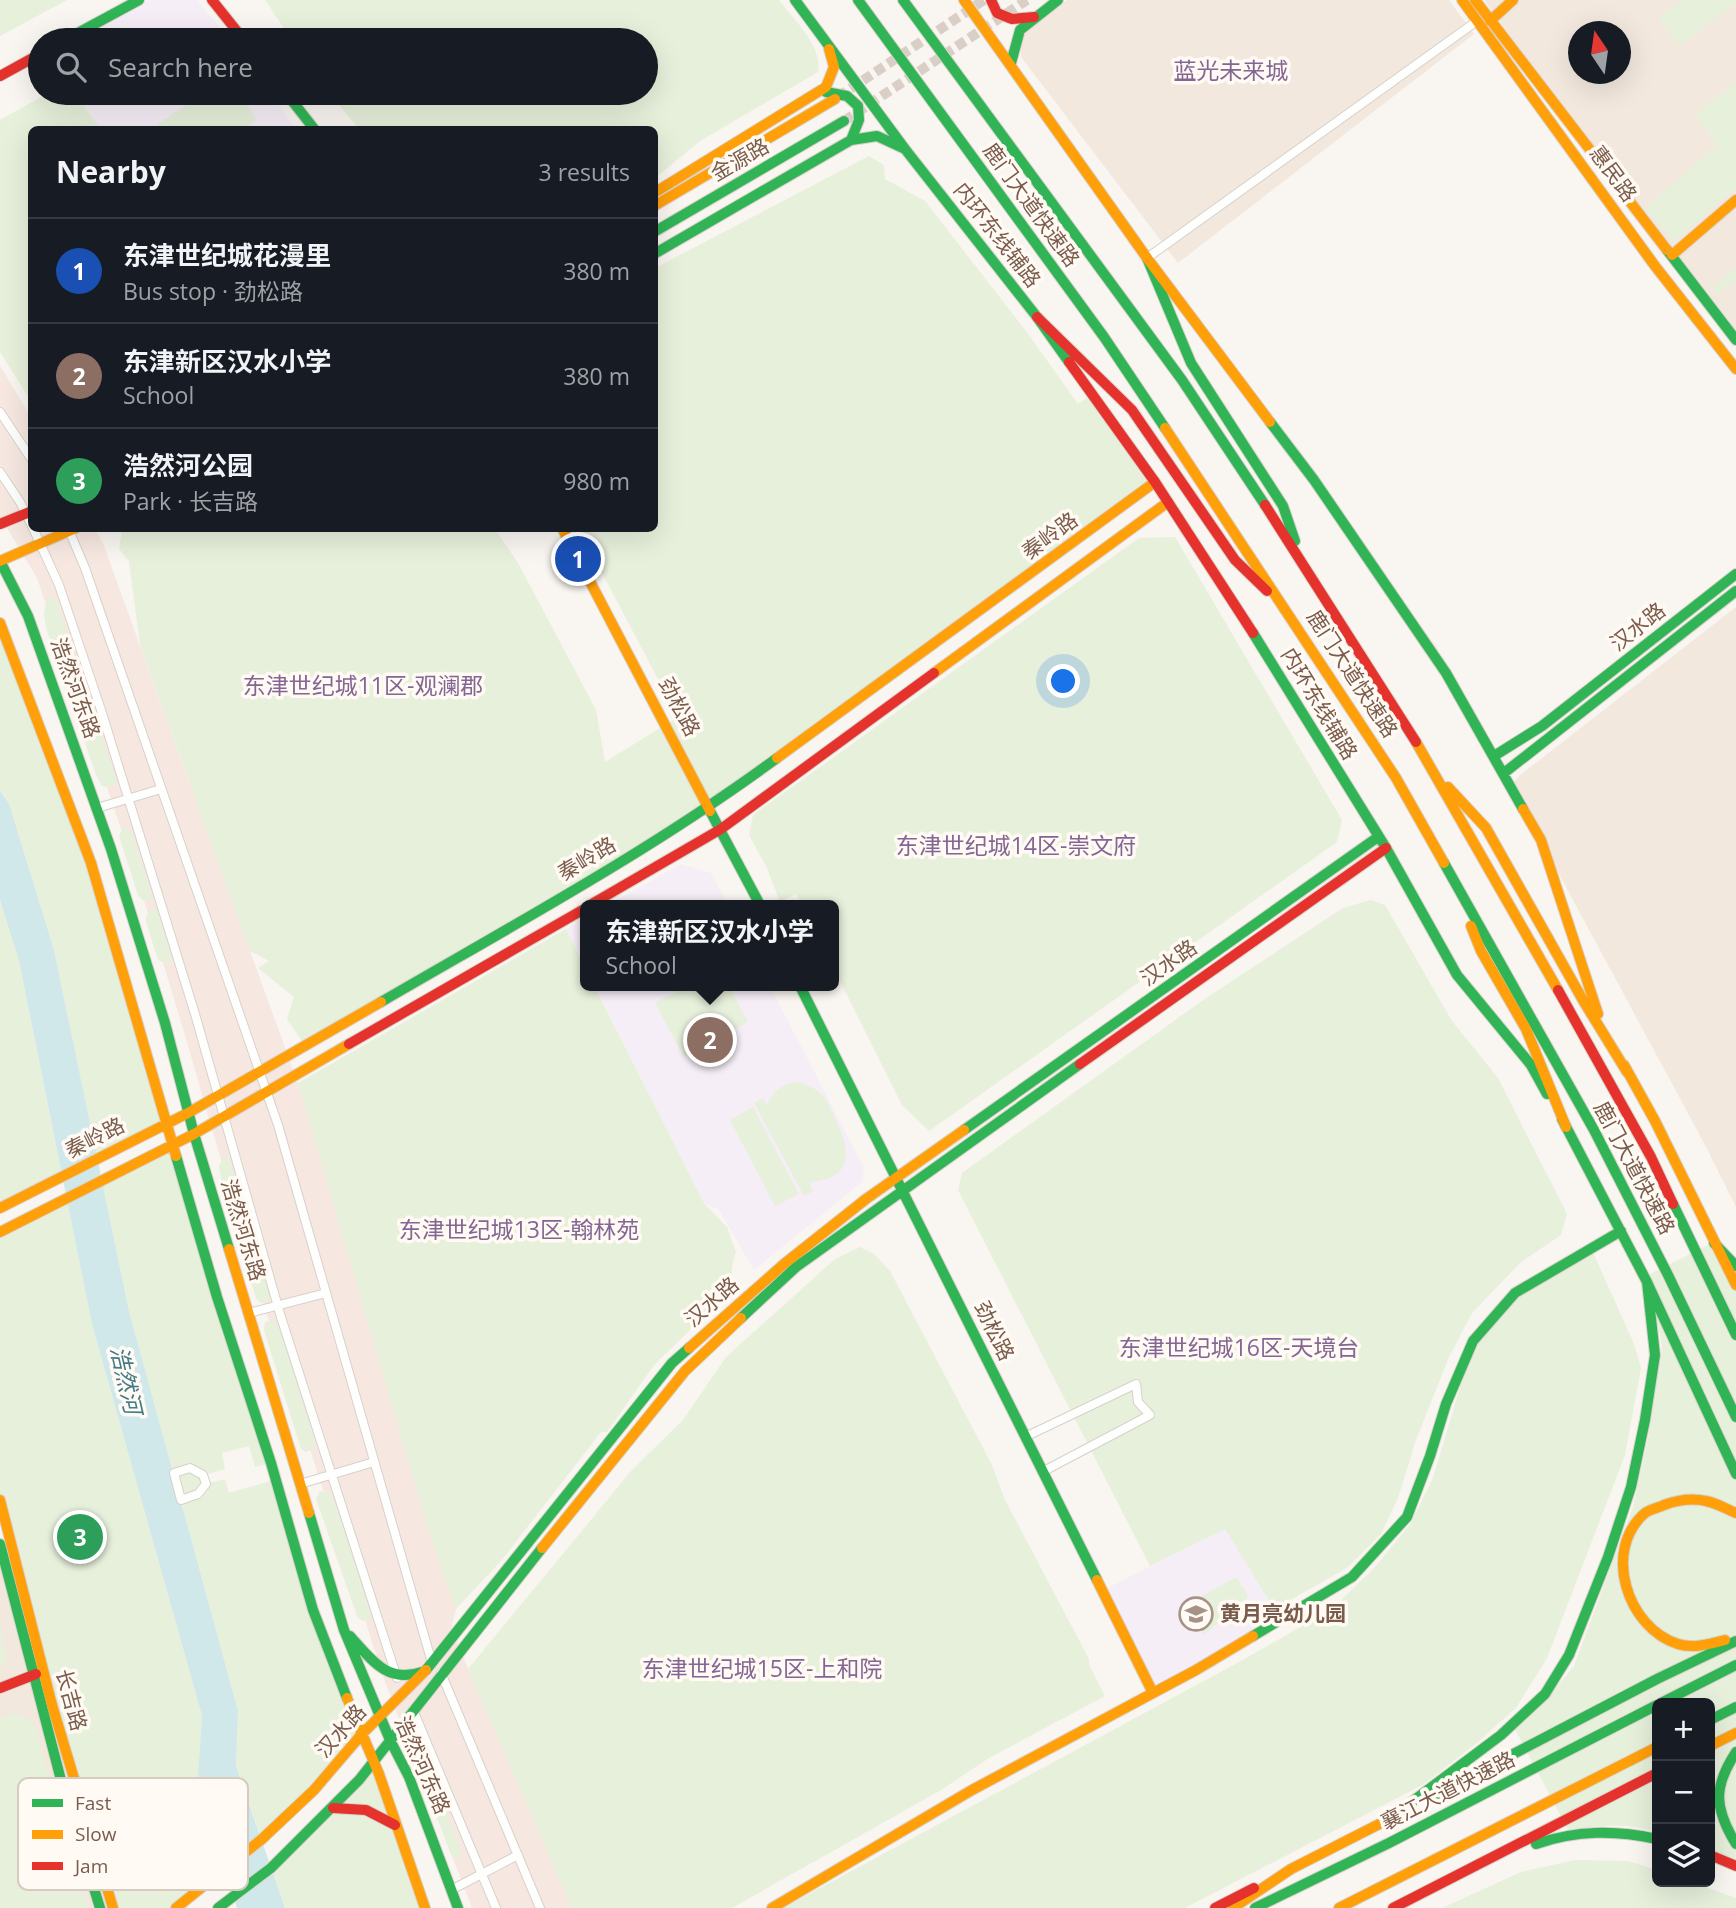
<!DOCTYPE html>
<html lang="en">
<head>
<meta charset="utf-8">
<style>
	:root { --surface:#171b24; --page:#242831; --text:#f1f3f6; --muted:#9ea1a6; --line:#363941; --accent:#a69286 }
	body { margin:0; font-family:"Open Sans","Noto Sans SC",sans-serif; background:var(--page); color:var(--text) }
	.controls { position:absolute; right:21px; bottom:21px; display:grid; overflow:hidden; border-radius:10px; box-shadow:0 7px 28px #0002 }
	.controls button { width:63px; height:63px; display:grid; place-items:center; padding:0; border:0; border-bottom:2px solid var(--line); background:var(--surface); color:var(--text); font:35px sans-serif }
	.compass { position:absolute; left:1568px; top:21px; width:63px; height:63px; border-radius:50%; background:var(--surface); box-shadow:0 7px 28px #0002; rotate:347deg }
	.you { position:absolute; left:1064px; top:682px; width:24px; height:24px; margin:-18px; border:5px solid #fff; border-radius:50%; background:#1a73e8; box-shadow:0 0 0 10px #1a73e833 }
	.badge { display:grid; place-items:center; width:46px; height:46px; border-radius:50%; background:var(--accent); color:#fff; font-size:23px; font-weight:700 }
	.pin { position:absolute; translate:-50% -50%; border:4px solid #fff; box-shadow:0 2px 7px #0006 }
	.popup { position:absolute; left:580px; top:900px; width:259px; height:91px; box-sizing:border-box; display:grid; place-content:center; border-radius:10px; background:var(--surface); filter:drop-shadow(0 2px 5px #0005); font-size:23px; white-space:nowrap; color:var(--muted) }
	.popup b { font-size:26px; color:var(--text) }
	.popup::after { content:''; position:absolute; left:50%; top:100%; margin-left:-14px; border:14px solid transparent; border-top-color:var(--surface) }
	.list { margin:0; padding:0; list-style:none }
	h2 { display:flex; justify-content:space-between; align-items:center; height:91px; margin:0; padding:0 28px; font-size:30px }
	h2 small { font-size:23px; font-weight:400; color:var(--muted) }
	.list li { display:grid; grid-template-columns:46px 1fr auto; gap:21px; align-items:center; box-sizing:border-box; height:105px; padding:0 28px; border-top:2px solid var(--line) }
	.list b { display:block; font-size:26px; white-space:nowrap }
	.list p { margin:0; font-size:23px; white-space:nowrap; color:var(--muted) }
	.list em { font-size:23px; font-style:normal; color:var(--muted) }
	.icon { flex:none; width:38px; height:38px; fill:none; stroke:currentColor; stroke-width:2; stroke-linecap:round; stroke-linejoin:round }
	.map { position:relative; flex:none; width:1736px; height:1908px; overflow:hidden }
	.search { position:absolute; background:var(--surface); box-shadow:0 7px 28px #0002; left:28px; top:28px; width:630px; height:77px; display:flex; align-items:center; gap:18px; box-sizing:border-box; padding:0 24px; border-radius:38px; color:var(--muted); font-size:26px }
	.panel { position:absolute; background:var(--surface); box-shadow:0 7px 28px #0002; left:28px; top:126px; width:630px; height:406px; border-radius:10px }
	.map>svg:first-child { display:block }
	.residential { fill:#f2e8de; fill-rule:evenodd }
	.commercial { fill:#f6e8e1 }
	.education { fill:#f6eef6 }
	.green { fill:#e7f0db }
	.water { fill:#d0e8ea }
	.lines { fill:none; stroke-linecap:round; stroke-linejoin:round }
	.secondary-tunnel { stroke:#d9cfc7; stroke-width:10; stroke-dasharray:10 5; stroke-linecap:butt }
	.street-casing { stroke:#d7d1cb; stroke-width:10 }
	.fast-casing { stroke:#d9d2cb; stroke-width:12 }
	.slow-casing { stroke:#d9d2cb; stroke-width:12 }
	.jam-casing { stroke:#d9d2cb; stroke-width:12 }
	.street { stroke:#fefefd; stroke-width:8 }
	.fast { stroke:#30b455; stroke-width:10 }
	.slow { stroke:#ff9f0a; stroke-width:10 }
	.jam { stroke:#e5322d; stroke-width:10 }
	.labels { text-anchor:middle; stroke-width:7; stroke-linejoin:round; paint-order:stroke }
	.street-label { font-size:21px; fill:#7a5c4d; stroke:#fffaf3 }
	.poi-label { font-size:21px; font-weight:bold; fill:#7a5c4d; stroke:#fffaf3; text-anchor:start }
	.neighbourhood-label { font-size:23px; fill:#846695; stroke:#fffaf3 }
	.water-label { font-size:23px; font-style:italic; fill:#437c86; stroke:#fffaf3 }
	.key { fill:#fffaf3; stroke:#d7cbc1; stroke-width:2 }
	.key-label { font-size:19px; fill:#7a5c4d }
</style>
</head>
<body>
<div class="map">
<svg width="1736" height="1908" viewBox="0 0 1736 1908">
	<rect width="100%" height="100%" fill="#f9f5f0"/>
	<!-- residential -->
	<path class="residential" d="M 1067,0 L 1449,0 L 1474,34 L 1178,263 L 1021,57 L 1021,37 Z
		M 1484,0 L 1736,0 L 1736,341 ZM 1578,32 L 1620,32 L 1620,74 L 1578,74 Z
		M 1736,607 L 1736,1207 L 1704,1143 L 1511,785 L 1519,776 Z
		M 0,1556 L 113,1908 L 0,1908 Z"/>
	<!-- commercial -->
	<path class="commercial" d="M 0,366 L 31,417 L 32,528 L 95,529 L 104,546 L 305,1103 L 430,1535 L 456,1609 L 451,1629 L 572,1908 L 472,1908 L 385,1682 L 256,1281 L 184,1032 L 136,874 L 37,578 L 0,516 Z"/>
	<!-- education -->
	<path class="education" d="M 150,0 L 197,0 L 230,40 L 76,40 Z
		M 74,93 L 269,93 L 296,129 L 101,129 Z
		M 681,864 L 711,873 L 728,905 L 608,905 Z
		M 586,918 L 586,969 L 566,929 Z
		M 594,986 L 770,986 L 864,1168 L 862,1182 L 754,1270 L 719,1210 L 704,1203 Z
		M 1225,1528 L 1280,1620 L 1153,1693 L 1102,1591 Z"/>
	<!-- green -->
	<path class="green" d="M 0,0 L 67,0 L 0,36 Z
		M 265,0 L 779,0 C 794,20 823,46 818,72 L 700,141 L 655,178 L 654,130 L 359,129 L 329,93 L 646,93 L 646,40 L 292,40 Z
		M 1683,0 L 1736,0 L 1736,2 L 1680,46 L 1658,18 Z
		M 1736,82 L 1736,188 L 1674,242 L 1645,208 L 1717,145 L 1695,114 Z
		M 48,93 L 74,93 L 101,129 L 32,130 L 31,401 L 0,352 L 0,120 Z
		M 204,93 L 239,93 L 257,120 L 243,129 L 159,129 L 156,125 Z
		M 869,156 L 884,165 L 885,179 L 925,201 L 1026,331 L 1078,404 L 1092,394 L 1155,482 L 710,807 L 305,1046 L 287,1019 L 294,997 L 258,968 L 269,961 L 250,951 L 140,645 L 129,561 L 119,549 L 122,529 L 495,529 L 518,563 L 596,710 L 605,762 L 678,717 L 579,529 L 654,528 L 655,268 Z
		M 1736,266 L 1736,281 L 1717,295 L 1712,288 Z
		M 1175,537 L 1342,820 L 1337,842 L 929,1131 L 902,1105 L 834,969 L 834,905 L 802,905 L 796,894 L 780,902 L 767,868 L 749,835 L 753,815 L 1139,538 Z
		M 48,596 L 61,603 L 59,608 L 117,782 L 111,786 L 103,787 L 96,775 L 46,628 L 44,613 Z
		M 0,623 L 91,863 L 167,1124 L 97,1158 L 54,950 L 9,805 L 0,791 Z
		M 123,828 L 130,829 L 132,834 L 153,898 L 148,901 L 142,900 L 138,895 L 119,836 Z
		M 0,900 L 19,961 L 62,1176 L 0,1208 Z
		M 1371,900 L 1385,905 L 1452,1021 L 1498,1078 L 1567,1214 L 1561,1235 L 1521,1262 L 1472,1313 L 1449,1357 L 1416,1440 L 1398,1498 L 1381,1534 L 1347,1568 L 1274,1609 L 1225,1529 L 1150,1566 L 958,1190 L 962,1173 L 1206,998 L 1343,908 Z
		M 151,909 L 157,910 L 173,962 L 168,964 L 158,960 L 146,922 L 146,916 Z
		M 566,929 L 586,969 L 586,986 L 594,986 L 704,1203 L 727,1227 L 736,1252 C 730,1266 733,1277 729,1292 L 654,1365 L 607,1432 L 601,1432 L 501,1561 L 456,1609 L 430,1535 L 298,1083 Z
		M 687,986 L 729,986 L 748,1022 L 684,1057 L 655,1003 Z
		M 798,1082 C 805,1085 812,1087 818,1091 C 827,1098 831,1110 836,1120 C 852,1152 852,1180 809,1182 L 813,1191 L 804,1196 L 754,1103 L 763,1098 L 767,1105 C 773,1090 782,1084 798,1082 Z
		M 753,1107 L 799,1194 L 775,1206 L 730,1120 Z
		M 174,1145 L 271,1463 L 255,1467 L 249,1446 L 222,1453 L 225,1469 L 204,1475 L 206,1484 L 225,1479 L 229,1493 L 274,1480 L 313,1610 L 361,1735 L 262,1839 L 236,1766 L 238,1711 L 129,1311 L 102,1181 Z
		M 225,1155 L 232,1165 L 270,1296 L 267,1302 L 260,1303 L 256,1298 L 221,1179 L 219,1166 Z
		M 67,1199 L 92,1324 L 202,1716 L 198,1775 L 226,1870 L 176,1908 L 113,1908 L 0,1500 L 0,1232 Z
		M 1710,1244 L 1736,1271 L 1736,1861 L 1710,1852 L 1710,1703 L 1657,1703 L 1657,1833 C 1628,1822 1598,1826 1568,1830 L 1514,1727 L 1546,1700 L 1574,1666 L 1633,1507 L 1648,1439 L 1662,1347 L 1650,1274 Z
		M 860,1247 L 874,1254 L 890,1271 L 992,1465 L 1004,1498 L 1089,1659 L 1089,1665 L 1105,1696 L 989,1758 L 941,1790 L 732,1908 L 572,1908 L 468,1669 L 632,1470 L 683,1420 L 726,1357 L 835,1259 Z
		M 1591,1248 L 1634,1344 L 1641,1368 L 1625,1455 L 1547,1658 L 1516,1708 L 1478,1742 L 1424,1784 L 1185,1908 L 783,1908 L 1241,1661 L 1332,1609 L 1375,1567 L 1411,1523 L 1433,1478 L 1463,1377 L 1478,1344 L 1516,1300 Z
		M 273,1320 L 281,1331 L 315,1442 L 313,1449 L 306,1452 L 301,1449 L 264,1330 L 265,1322 Z
		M 320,1491 L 331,1493 L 370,1605 L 370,1619 L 362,1621 L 357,1616 L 316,1499 Z
		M 1236,1577 L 1248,1595 L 1242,1610 L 1233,1619 L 1220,1621 L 1204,1635 L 1188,1604 Z
		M 0,1622 L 7,1660 L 0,1668 Z
		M 16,1714 L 22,1715 L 33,1721 L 89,1908 L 0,1908 L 0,1718 Z
		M 373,1760 L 425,1908 L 285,1908 L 271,1868 Z
		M 426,1774 L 433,1777 L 461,1850 L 460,1860 L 451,1855 L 423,1780 Z
		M 1575,1860 L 1628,1861 L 1657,1870 L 1657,1882 L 1691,1882 L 1736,1898 L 1736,1908 L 1442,1908 L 1521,1872 Z"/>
	<!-- water -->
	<path class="water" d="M 0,791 L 9,804 L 54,950 L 129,1311 L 238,1711 L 236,1766 L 285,1908 L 237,1908 L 198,1775 L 202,1716 L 92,1324 L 19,961 L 0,900 Z"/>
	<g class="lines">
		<!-- secondary-tunnel -->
		<path class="secondary-tunnel" d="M 838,97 L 984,0
			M 844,121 L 1027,0"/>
		<defs>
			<path id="street" d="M 1147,258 L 1477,21
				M 0,412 L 32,460
				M 0,472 L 20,502 L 32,526
				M 33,528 L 59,585 L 101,710 L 195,1014 L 280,1314 L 397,1678
				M 68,528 L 85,568 L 278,1125 L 432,1663
				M 97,808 L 161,789
				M 249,1313 L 326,1293
				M 1025,1437 L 1136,1384 L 1138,1402 L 1150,1415 L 1042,1472
				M 190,1468 L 203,1475 L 206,1484 L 198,1494 L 181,1500 L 174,1473 Z
				M 300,1484 L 374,1462
				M 441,1673 L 540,1908
				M 413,1710 L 496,1908
				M 451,1890 L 518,1855"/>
			<path id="fast" d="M 795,0 L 905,149 L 1037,317 L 1069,362
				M 858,0 L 1104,337 L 1165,428
				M 903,0 L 1182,380 L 1265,505
				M 65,40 L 139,0
				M 1011,63 L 1020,30 L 1058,0
				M 826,92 L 847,96 L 858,106 L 859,120 L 851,140
				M 286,93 L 315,130
				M 654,232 L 844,121
				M 1667,250 L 1736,340
				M 654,254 L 851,140 L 877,136 L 905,149
				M 1147,258 L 1191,363 L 1283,506 L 1295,541
				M 1270,422 L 1314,480 L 1446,673 L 1523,809
				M 0,561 L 28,616 L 111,849 L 165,1023 L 194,1134 L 229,1249
				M 1253,633 L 1386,848 L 1457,975 L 1531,1065 L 1547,1094
				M 1494,756 L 1542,726 L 1736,574
				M 1504,773 L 1736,591
				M 710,811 L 760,905
				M 1444,863 L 1594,1130 L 1668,1275 L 1736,1417
				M 800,986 L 1097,1580
				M 381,1002 C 515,924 652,850 777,758
				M 1562,1119 L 1647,1282 L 1736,1474
				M 964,1130 L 1378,837
				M 176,1156 L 217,1297 L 271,1463 L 313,1610 L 347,1698
				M 1673,1204 L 1736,1335
				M 1714,1243 L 1736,1266
				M 741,1318 L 796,1267 L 1080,1064
				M 309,1513 L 344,1630 L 390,1740 L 409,1777 L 458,1908
				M 0,1544 L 62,1784 L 100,1908
				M 350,1636 C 371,1659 387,1684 422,1672
				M 1253,1636 L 1352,1577 L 1407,1517 L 1430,1456 L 1446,1404 L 1473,1341 L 1515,1293 L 1621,1231
				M 426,1670 L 672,1363 L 689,1348
				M 1661,1703 L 1736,1665
				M 1710,1720 L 1736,1707
				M 1736,1752 C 1713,1787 1714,1808 1736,1844
				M 1429,1798 L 1657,1679 L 1736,1641
				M 1389,1819 L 1501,1735 L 1545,1694 L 1569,1655 L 1608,1557 L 1631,1487 L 1645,1420 L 1655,1355 L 1647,1282
				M 1536,1844 C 1577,1830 1615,1830 1657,1839
				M 218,1908 L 271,1868 L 359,1780 L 542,1548
				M 1255,1908 L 1389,1843 L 1657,1705"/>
			<path id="slow" d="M 964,0 L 1147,258 L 1270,422
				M 1462,0 L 1655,266 L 1736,369
				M 1475,0 L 1667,250
				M 1490,21 L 1513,0
				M 654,193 L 826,87 L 834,67 L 829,49
				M 654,206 L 835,99
				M 1672,255 L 1736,200
				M 1165,428 L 1396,778 L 1444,863
				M 562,528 L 710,811
				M 0,561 L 76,528
				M 0,623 L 91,863 L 176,1156
				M 934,673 L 1168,502
				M 1416,742 L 1558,990
				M 777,758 L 1155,482
				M 1448,787 L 1486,828 L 1584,1002 L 1627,1072
				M 1523,809 L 1541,840 L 1598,1014
				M 1471,926 L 1481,951 L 1526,1029 L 1566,1127
				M 1624,1065 L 1655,1121 L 1736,1285
				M 0,1208 L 188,1113 L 381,1002
				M 0,1232 L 194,1134 L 349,1044
				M 229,1249 L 309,1513
				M 689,1348 L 784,1264 L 866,1199 L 964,1130
				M 0,1500 L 52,1705 L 113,1908
				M 542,1548 L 685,1371 L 741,1318
				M 1097,1580 L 1153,1693
				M 1725,1640 C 1710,1644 1692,1649 1678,1644 C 1627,1628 1602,1550 1645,1513 C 1650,1509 1658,1508 1664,1505 C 1678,1500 1692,1498 1706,1501 C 1717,1503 1726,1509 1736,1513
				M 347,1698 L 379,1774 L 425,1908
				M 1710,1746 L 1736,1733
				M 176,1908 L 262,1839 L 314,1790 L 361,1735 L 426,1670
				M 772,1908 L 972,1790 L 1196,1670 L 1253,1636
				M 1233,1908 L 1291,1869 L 1395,1816
				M 1339,1908 L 1657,1747"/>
			<path id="jam" d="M 212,0 L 244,40
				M 991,0 L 997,13 L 1012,19 L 1034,17
				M 0,76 L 40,54
				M 1037,317 L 1132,410 L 1235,560 L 1267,591
				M 1069,362 L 1155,482 L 1253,633
				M 1265,505 L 1416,742
				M 0,524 L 32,511
				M 590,905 L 721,829 L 934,673
				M 1558,990 L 1651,1157 L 1673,1204
				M 349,1044 L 586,908
				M 1080,1064 L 1386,848
				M 0,1688 L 36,1674
				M 333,1808 L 366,1810 L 395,1825
				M 1710,1855 L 1736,1866
				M 1215,1908 L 1254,1888
				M 1393,1908 L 1657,1773"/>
		</defs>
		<!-- street casing -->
		<use href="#street" class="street-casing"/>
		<!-- fast casing -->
		<use href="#fast" class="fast-casing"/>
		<!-- slow casing -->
		<use href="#slow" class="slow-casing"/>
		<!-- jam casing -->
		<use href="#jam" class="jam-casing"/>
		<!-- street -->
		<use href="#street" class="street"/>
		<!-- fast -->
		<use href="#fast" class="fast"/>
		<!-- slow -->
		<use href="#slow" class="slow"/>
		<!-- jam -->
		<use href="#jam" class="jam"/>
	</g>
	<!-- icons -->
	<defs>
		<symbol id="school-ring" viewBox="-11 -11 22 22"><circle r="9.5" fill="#fffaf3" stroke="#a69286" stroke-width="1.5"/><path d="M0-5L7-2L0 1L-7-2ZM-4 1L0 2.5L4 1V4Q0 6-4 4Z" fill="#a69286"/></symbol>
	</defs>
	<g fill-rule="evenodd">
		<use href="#school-ring" x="1177" y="1595" width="38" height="38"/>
	</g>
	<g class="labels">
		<!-- street labels -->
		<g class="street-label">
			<text transform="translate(740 160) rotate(-30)" y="7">金源路</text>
			<text transform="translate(1613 174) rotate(54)" y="7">惠民路</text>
			<text transform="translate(1031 205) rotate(54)" y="7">鹿门大道快速路</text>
			<text transform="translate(997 235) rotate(52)" y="7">内环东线辅路</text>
			<text transform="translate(1050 536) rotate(-36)" y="7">秦岭路</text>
			<text transform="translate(1638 627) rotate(-38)" y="7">汉水路</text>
			<text transform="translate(1352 674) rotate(57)" y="7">鹿门大道快速路</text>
			<text transform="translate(75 688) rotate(70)" y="7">浩然河东路</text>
			<text transform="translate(1319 704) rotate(59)" y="7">内环东线辅路</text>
			<text transform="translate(679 707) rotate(62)" y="7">劲松路</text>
			<text transform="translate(587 859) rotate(-31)" y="7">秦岭路</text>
			<text transform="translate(1169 963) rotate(-35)" y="7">汉水路</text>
			<text transform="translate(95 1138) rotate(-27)" y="7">秦岭路</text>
			<text transform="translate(1634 1168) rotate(62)" y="7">鹿门大道快速路</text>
			<text transform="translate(243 1230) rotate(73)" y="7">浩然河东路</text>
			<text transform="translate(712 1302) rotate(-41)" y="7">汉水路</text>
			<text transform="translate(994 1331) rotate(64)" y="7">劲松路</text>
			<text transform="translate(71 1700) rotate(75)" y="7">长吉路</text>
			<text transform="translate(341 1731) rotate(-48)" y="7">汉水路</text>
			<text transform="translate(422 1765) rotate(66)" y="7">浩然河东路</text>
			<text transform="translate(1448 1791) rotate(-27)" y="7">襄江大道快速路</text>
		</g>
		<!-- poi labels -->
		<g class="poi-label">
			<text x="1220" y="1621">黄月亮幼儿园</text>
		</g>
		<!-- neighbourhood labels -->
		<g class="neighbourhood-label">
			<text x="1231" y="79">蓝光未来城</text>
			<text x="363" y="694">东津世纪城11区-观澜郡</text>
			<text x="1016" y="854">东津世纪城14区-崇文府</text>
			<text x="519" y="1238">东津世纪城13区-翰林苑</text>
			<text x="1239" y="1356">东津世纪城16区-天境台</text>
			<text x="762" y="1677">东津世纪城15区-上和院</text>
		</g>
		<!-- water labels -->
		<g class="water-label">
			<text transform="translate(126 1380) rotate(77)" y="8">浩然河</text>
		</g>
	</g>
	<!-- legend -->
	<rect x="18" y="1778" width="230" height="112" rx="10" class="key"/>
	<rect x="32" y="1799" width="31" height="8" fill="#30b455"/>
	<rect x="32" y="1830" width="31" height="9" fill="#ff9f0a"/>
	<rect x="32" y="1862" width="31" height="8" fill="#e5322d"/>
	<g class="key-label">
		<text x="75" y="1810">Fast</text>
		<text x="75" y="1841">Slow</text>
		<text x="75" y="1873">Jam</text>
	</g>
</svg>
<div class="controls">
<button>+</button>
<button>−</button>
<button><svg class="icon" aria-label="layers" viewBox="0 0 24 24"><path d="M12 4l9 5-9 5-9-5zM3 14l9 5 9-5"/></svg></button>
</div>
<svg class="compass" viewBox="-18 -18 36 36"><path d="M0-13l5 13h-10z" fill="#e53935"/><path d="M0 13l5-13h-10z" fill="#9ea1a6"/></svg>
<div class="you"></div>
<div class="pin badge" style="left:578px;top:559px;background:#1a4fb4">1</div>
<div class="pin badge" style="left:710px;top:1040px;background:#8d6e63">2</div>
<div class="popup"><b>东津新区汉水小学</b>School</div>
<div class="pin badge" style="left:80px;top:1537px;background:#2e9e5b">3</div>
<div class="search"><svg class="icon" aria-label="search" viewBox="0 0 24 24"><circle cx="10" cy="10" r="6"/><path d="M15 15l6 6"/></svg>Search here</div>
<section class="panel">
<h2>Nearby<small>3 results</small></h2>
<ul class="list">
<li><span class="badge" style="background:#1a4fb4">1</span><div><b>东津世纪城花漫里</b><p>Bus stop · 劲松路</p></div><em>380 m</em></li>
<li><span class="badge" style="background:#8d6e63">2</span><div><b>东津新区汉水小学</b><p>School</p></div><em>380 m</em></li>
<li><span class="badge" style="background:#2e9e5b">3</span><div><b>浩然河公园</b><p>Park · 长吉路</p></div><em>980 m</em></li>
</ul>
</section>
</div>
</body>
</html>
